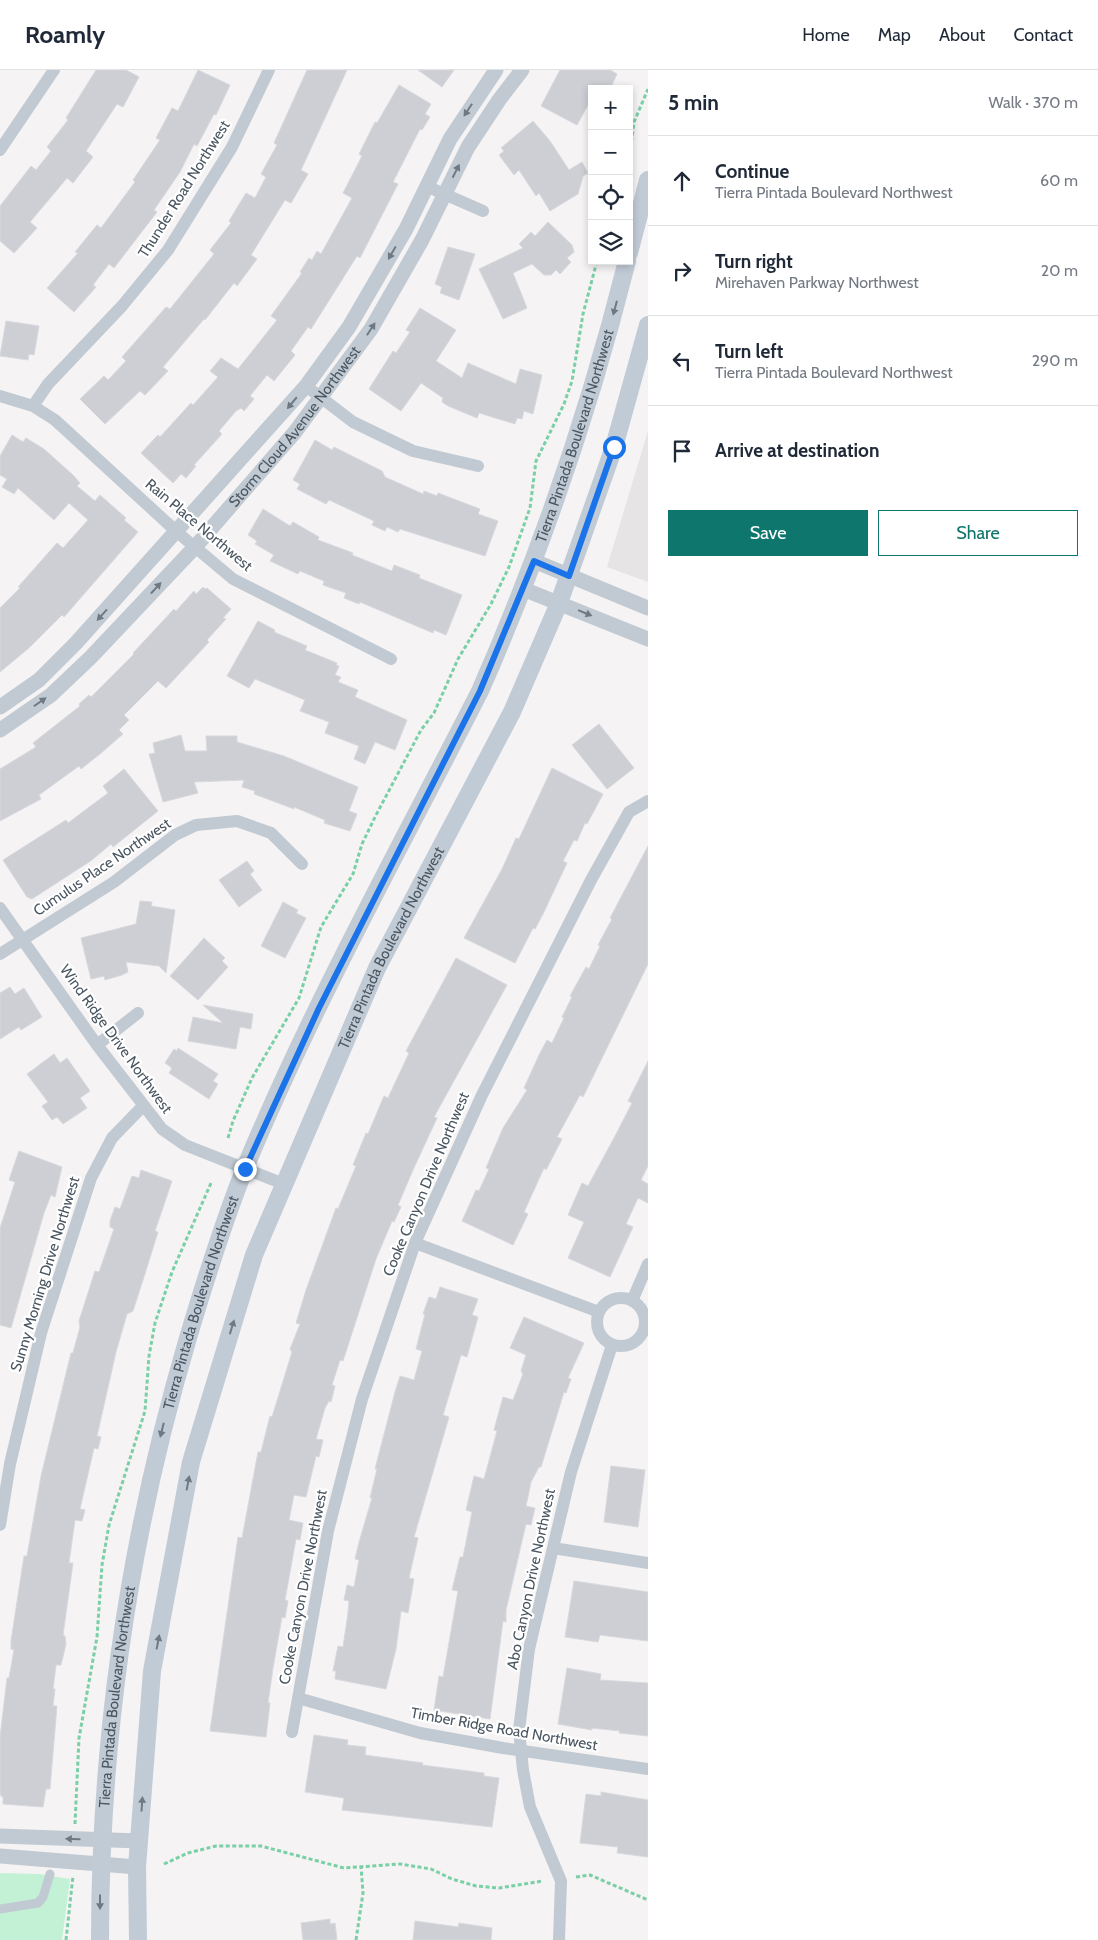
<!DOCTYPE html>
<html lang="en">
<head>
<meta charset="utf-8">
<style>
	:root { --surface:#fff; --page:#f2f2f3; --text:#1f2937; --muted:#747a83; --line:#e0e1e3; --accent:#0f766e }
	body { margin:0; font-family:Cabin,sans-serif; background:var(--page); color:var(--text) }
	.controls { position:absolute; right:15px; top:15px; display:grid; overflow:hidden; border-radius:0px; box-shadow:0 2px 8px #0003 }
	.controls button { width:45px; height:45px; display:grid; place-items:center; padding:0; border:0; border-bottom:1px solid var(--line); background:var(--surface); color:var(--text); font:25px sans-serif }
	.stop { position:absolute; width:15px; height:15px; margin:-11px; border:4px solid #1a73e8; border-radius:50%; background:#fff }
	.stop.end { background:#1a73e8; border-color:#fff; box-shadow:0 1px 5px #0008 }
	.list { margin:0; padding:0; list-style:none }
	h2 { display:flex; justify-content:space-between; align-items:center; height:65px; margin:0; padding:0 20px; font-size:21px }
	h2 small { font-size:16px; font-weight:400; color:var(--muted) }
	.list li { display:grid; grid-template-columns:32px 1fr auto; gap:15px; align-items:center; box-sizing:border-box; height:90px; padding:0 20px; border-top:1px solid var(--line) }
	.list b { display:block; font-size:19px; white-space:nowrap }
	.list p { margin:0; font-size:16px; white-space:nowrap; color:var(--muted) }
	.list em { font-size:16px; font-style:normal; color:var(--muted) }
	.actions { display:flex; gap:10px; padding:15px 20px }
	.actions a { flex:1; padding:11px 0; border:1px solid var(--accent); border-radius:0px; text-align:center; font-size:18px; color:var(--accent) }
	.actions .main { background:var(--accent); color:#fff }
	.icon { flex:none; width:28px; height:28px; fill:none; stroke:currentColor; stroke-width:2; stroke-linecap:round; stroke-linejoin:round }
	.map { position:relative; flex:none; width:648px; height:1870px; overflow:hidden }
	header { display:flex; align-items:center; gap:30px; box-sizing:border-box; height:70px; padding:0 25px; background:var(--surface); border-bottom:1px solid var(--line) }
	header strong { font-size:24px }
	nav { display:flex; gap:28px; margin-inline-start:auto; font-size:18px }
	main { display:flex }
	aside { flex:1; background:var(--surface) }
	.map>svg:first-child { display:block }
	.education { fill:#e6e4e5 }
	.green { fill:#c3f1d5 }
	.building { fill:#cdcfd5; stroke:#d7d9de }
	.lines { fill:none; stroke-linecap:round; stroke-linejoin:round }
	.path { stroke:#7ad0a6; stroke-width:3; stroke-dasharray:4 2.5; stroke-linecap:butt }
	.pedestrian { stroke:#c1cad2; stroke-width:9 }
	.minor { stroke:#c1cad2; stroke-width:12 }
	.tertiary { stroke:#c1cad2; stroke-width:15 }
	.secondary { stroke:#c1cbd6; stroke-width:18 }
	.oneway { fill:#6e7983 }
	.oneway2 { fill:#6e7984 }
	.route { stroke:#1a73e8; stroke-width:6 }
	.labels { text-anchor:middle; stroke-width:4.5; stroke-linejoin:round; paint-order:stroke }
	.street-label { font-size:15px; fill:#4a5661; stroke:#fff }
</style>
</head>
<body>
<header>
<strong>Roamly</strong>
<nav><a>Home</a><a>Map</a><a>About</a><a>Contact</a></nav>
</header>
<main>
<div class="map">
<svg width="648" height="1870" viewBox="0 0 648 1870">
	<rect width="100%" height="100%" fill="#f5f3f3"/>
	<!-- education -->
	<path class="education" d="M 648,361 L 648,512 L 607,497 Z"/>
	<!-- green -->
	<path class="green" d="M 0,1803 L 40,1804 L 70,1809 L 62,1870 L 0,1870 Z"/>
	<!-- building -->
	<path class="building" d="M 96,0 L 126,0 L 139,7 L 123,37 L 117,34 L 86,81 L 93,87 L 73,113 L 67,108 L 30,152 L 37,158 L 14,183 L 0,171 L 0,136 L 31,96 L 36,100 L 51,81 L 47,77 L 68,50 L 66,48 Z
		M 198,0 L 230,15 L 216,45 L 214,44 L 197,76 L 194,74 L 180,102 L 154,140 L 157,142 L 114,198 L 109,194 L 93,215 L 96,217 L 74,242 L 47,218 L 78,183 L 75,182 L 97,155 L 101,158 L 135,112 L 133,110 L 160,70 L 156,68 L 172,38 L 178,41 Z
		M 307,0 L 347,0 L 301,100 L 308,104 L 291,133 L 285,130 L 251,185 L 257,189 L 237,216 L 234,213 L 205,250 L 204,249 L 163,297 L 168,301 L 145,325 L 140,321 L 105,354 L 80,329 L 104,306 L 108,310 L 126,291 L 122,287 L 166,237 L 170,239 L 214,184 L 210,180 L 231,153 L 229,151 L 246,123 L 255,128 L 266,107 L 261,104 L 277,75 L 274,73 Z
		M 418,0 L 454,0 L 442,17 Z
		M 560,0 L 610,0 L 617,4 L 610,19 L 592,19 L 592,28 L 577,55 L 541,36 Z
		M 399,15 L 431,34 L 425,44 L 430,47 L 422,60 L 420,59 L 393,112 L 398,114 L 360,188 L 357,186 L 311,259 L 308,257 L 291,281 L 295,285 L 274,311 L 267,305 L 250,326 L 254,329 L 244,341 L 241,338 L 236,341 L 219,361 L 222,364 L 194,395 L 196,396 L 186,408 L 181,404 L 173,413 L 141,383 L 158,365 L 160,367 L 191,333 L 193,335 L 218,307 L 210,301 L 221,288 L 238,299 L 277,250 L 271,246 L 302,203 L 300,202 L 309,188 L 312,190 L 317,181 L 321,184 L 352,128 L 343,123 L 362,86 L 359,84 L 375,52 L 377,53 Z
		M 533,51 L 550,71 L 569,100 L 582,92 L 588,103 L 583,106 L 578,124 L 550,141 L 539,123 L 536,126 L 519,100 L 514,105 L 499,85 L 504,81 L 501,78 Z
		M 548,152 L 572,175 L 574,182 L 567,188 L 571,192 L 560,204 L 556,200 L 551,205 L 544,205 L 532,194 L 513,203 L 527,238 L 503,249 L 479,199 L 523,178 L 519,174 L 531,162 L 535,166 Z
		M 448,177 L 475,184 L 459,230 L 440,223 L 442,217 L 435,214 Z
		M 420,238 L 456,260 L 436,291 L 462,308 L 468,293 L 516,314 L 520,299 L 542,305 L 533,344 L 524,341 L 522,349 L 517,348 L 515,354 L 479,343 L 477,348 L 448,336 L 442,332 L 443,328 L 421,313 L 401,341 L 369,319 L 393,281 L 396,283 L 410,262 L 406,260 Z
		M 6,251 L 39,256 L 34,285 L 29,284 L 28,290 L 0,286 Z
		M 12,365 L 23,372 L 26,368 L 44,379 L 73,405 L 80,413 L 77,416 L 95,431 L 100,425 L 126,448 L 124,450 L 138,462 L 64,547 L 62,545 L 29,578 L 0,602 L 0,538 L 20,518 L 18,517 L 57,473 L 63,478 L 88,450 L 69,433 L 54,450 L 18,418 L 14,424 L 2,417 L 7,409 L 0,405 L 0,386 Z
		M 315,370 L 332,380 L 334,377 L 382,401 L 385,407 L 423,424 L 424,421 L 437,426 L 438,423 L 480,439 L 478,444 L 498,451 L 485,486 L 400,459 L 398,462 L 387,457 L 385,461 L 372,455 L 374,451 L 329,430 L 326,434 L 297,419 L 300,414 L 293,410 Z
		M 263,439 L 290,456 L 293,452 L 319,467 L 318,470 L 353,483 L 352,485 L 392,501 L 394,495 L 420,505 L 419,508 L 462,525 L 446,565 L 434,560 L 433,563 L 360,532 L 359,534 L 344,528 L 346,523 L 323,515 L 324,511 L 300,501 L 298,504 L 270,491 L 274,485 L 255,474 L 257,471 L 248,465 Z
		M 203,517 L 205,519 L 207,518 L 231,539 L 223,548 L 226,549 L 207,570 L 209,572 L 166,618 L 158,611 L 124,645 L 129,650 L 119,660 L 123,664 L 100,684 L 81,699 L 79,696 L 39,725 L 41,729 L 0,751 L 0,699 L 36,677 L 33,673 L 80,636 L 79,634 L 89,625 L 91,627 L 134,584 L 133,583 L 174,539 L 176,541 L 194,521 L 196,524 Z
		M 258,551 L 275,560 L 274,562 L 307,576 L 305,580 L 337,593 L 336,595 L 339,596 L 335,605 L 341,607 L 338,612 L 358,620 L 355,627 L 407,650 L 395,680 L 375,672 L 365,694 L 354,689 L 359,676 L 325,663 L 329,652 L 300,641 L 305,630 L 255,609 L 249,618 L 227,606 Z
		M 599,654 L 634,698 L 607,719 L 572,675 Z
		M 181,665 L 185,681 L 207,681 L 206,666 L 237,666 L 237,672 L 284,686 L 358,717 L 349,741 L 357,744 L 350,761 L 324,753 L 325,750 L 294,737 L 294,739 L 254,724 L 255,721 L 242,717 L 244,710 L 194,712 L 198,723 L 163,732 L 149,684 L 155,683 L 153,673 Z
		M 552,698 L 603,724 L 587,754 L 585,753 L 577,771 L 574,770 L 563,791 L 567,793 L 543,844 L 535,859 L 533,858 L 515,893 L 464,868 L 502,799 L 516,768 L 519,769 Z
		M 124,699 L 158,741 L 113,777 L 111,774 L 92,790 L 32,829 L 27,827 L 3,790 L 66,750 L 68,753 L 108,723 L 103,716 Z
		M 648,776 L 648,894 L 583,1027 L 580,1025 L 557,1067 L 562,1069 L 546,1100 L 544,1098 L 524,1142 L 528,1144 L 513,1175 L 462,1151 L 476,1120 L 479,1121 L 489,1099 L 486,1098 L 503,1058 L 527,1020 L 524,1018 L 539,985 L 547,970 L 552,973 L 564,948 L 562,947 L 572,927 L 570,926 L 586,897 L 589,899 L 600,876 L 598,875 L 612,849 L 610,848 Z
		M 247,791 L 254,801 L 250,804 L 262,820 L 239,837 L 219,810 Z
		M 140,831 L 152,832 L 151,836 L 175,840 L 166,903 L 159,896 L 126,892 L 128,902 L 122,905 L 105,910 L 104,906 L 91,909 L 81,868 L 136,854 Z
		M 283,832 L 298,840 L 296,843 L 306,848 L 285,888 L 261,876 Z
		M 204,868 L 225,888 L 222,891 L 228,897 L 198,930 L 170,906 Z
		M 456,888 L 507,915 L 434,1047 L 437,1048 L 413,1100 L 398,1135 L 401,1137 L 394,1152 L 392,1151 L 376,1189 L 343,1291 L 340,1290 L 332,1315 L 335,1316 L 331,1332 L 329,1331 L 325,1338 L 316,1369 L 323,1370 L 319,1387 L 316,1386 L 306,1427 L 294,1425 L 289,1450 L 303,1453 L 300,1470 L 296,1469 L 285,1530 L 288,1531 L 285,1548 L 282,1547 L 273,1598 L 268,1633 L 270,1633 L 266,1667 L 210,1661 L 238,1467 L 242,1468 L 258,1382 L 261,1382 L 270,1346 L 272,1347 L 292,1282 L 290,1279 L 300,1254 L 296,1253 L 306,1220 L 336,1138 L 338,1139 L 356,1096 L 353,1095 L 366,1063 L 368,1064 L 384,1026 L 388,1028 L 409,983 L 406,981 Z
		M 10,917 L 15,924 L 24,918 L 42,947 L 21,960 L 19,957 L 0,969 L 0,923 Z
		M 203,935 L 253,944 L 251,959 L 240,957 L 236,979 L 188,971 L 193,947 L 223,953 Z
		M 178,978 L 218,1004 L 213,1011 L 218,1014 L 209,1029 L 169,1003 L 172,998 L 165,993 L 174,979 L 177,981 Z
		M 54,984 L 60,993 L 67,988 L 90,1021 L 80,1028 L 87,1038 L 63,1054 L 57,1047 L 52,1050 L 42,1036 L 48,1032 L 27,1004 Z
		M 648,991 L 648,1096 L 641,1110 L 648,1114 L 648,1133 L 638,1128 L 626,1154 L 633,1157 L 610,1207 L 568,1188 L 584,1152 L 568,1145 L 582,1113 L 588,1116 L 614,1068 L 632,1033 L 628,1031 Z
		M 19,1081 L 62,1097 L 55,1127 L 51,1125 L 44,1143 L 11,1258 L 0,1255 L 0,1158 L 15,1112 L 9,1110 Z
		M 141,1100 L 172,1111 L 155,1161 L 158,1162 L 144,1207 L 133,1241 L 127,1244 L 116,1282 L 97,1366 L 101,1367 L 98,1379 L 94,1378 L 80,1439 L 85,1440 L 82,1451 L 75,1450 L 69,1493 L 73,1493 L 63,1565 L 65,1566 L 66,1574 L 61,1595 L 56,1595 L 53,1619 L 55,1619 L 53,1636 L 57,1636 L 50,1719 L 46,1719 L 43,1737 L 3,1734 L 3,1727 L 1,1726 L 0,1722 L 0,1667 L 7,1608 L 9,1608 L 14,1580 L 11,1579 L 11,1571 L 24,1486 L 27,1486 L 41,1406 L 71,1283 L 73,1283 L 80,1257 L 79,1251 L 95,1201 L 99,1202 L 114,1159 L 110,1157 L 110,1151 L 115,1137 L 120,1139 L 132,1106 L 139,1108 Z
		M 440,1217 L 478,1229 L 472,1245 L 478,1247 L 467,1287 L 461,1285 L 443,1345 L 449,1347 L 414,1467 L 418,1468 L 409,1508 L 414,1509 L 408,1543 L 401,1541 L 396,1579 L 386,1619 L 335,1609 L 336,1601 L 333,1601 L 338,1576 L 343,1577 L 348,1543 L 349,1531 L 344,1530 L 347,1515 L 354,1517 L 359,1490 L 355,1489 L 359,1472 L 372,1428 L 370,1428 L 377,1399 L 375,1399 L 395,1322 L 400,1306 L 414,1310 L 422,1281 L 416,1279 L 425,1244 L 423,1244 L 429,1227 L 436,1229 Z
		M 524,1247 L 584,1273 L 568,1308 L 571,1309 L 566,1323 L 564,1322 L 541,1397 L 539,1397 L 531,1412 L 526,1436 L 535,1438 L 531,1455 L 526,1454 L 506,1540 L 506,1552 L 503,1551 L 490,1649 L 434,1640 L 439,1606 L 443,1607 L 458,1521 L 452,1520 L 460,1487 L 463,1487 L 472,1442 L 466,1440 L 474,1406 L 484,1409 L 497,1361 L 494,1360 L 503,1327 L 513,1330 L 523,1304 L 521,1301 L 526,1285 L 510,1278 Z
		M 611,1396 L 645,1400 L 638,1457 L 604,1452 Z
		M 574,1511 L 648,1522 L 648,1571 L 600,1565 L 598,1572 L 565,1567 Z
		M 567,1598 L 601,1604 L 600,1610 L 648,1613 L 648,1666 L 619,1663 L 620,1661 L 592,1658 L 592,1660 L 558,1654 Z
		M 314,1665 L 348,1670 L 347,1675 L 366,1677 L 365,1685 L 423,1693 L 422,1695 L 484,1703 L 484,1706 L 499,1708 L 492,1757 L 342,1740 L 344,1728 L 305,1722 Z
		M 601,1722 L 648,1730 L 648,1787 L 617,1783 L 618,1777 L 580,1773 L 586,1724 L 601,1726 Z
		M 330,1849 L 330,1854 L 335,1853 L 337,1870 L 303,1870 L 301,1853 Z
		M 415,1851 L 458,1857 L 459,1853 L 492,1858 L 491,1870 L 413,1870 Z"/>
	<g class="lines">
		<!-- path -->
		<path class="path" d="M 629,91 L 634,52 L 648,19
			M 228,1068 L 233,1051 L 252,1008 L 299,928 L 321,857 L 353,804 L 362,774 L 375,747 L 421,660 L 434,643 L 458,589 L 491,534 L 509,497 L 530,438 L 536,391 L 564,334 L 572,311 L 583,244 L 597,191
			M 75,1754 L 79,1668 L 97,1567 L 102,1495 L 109,1455 L 145,1341 L 149,1286 L 155,1253 L 172,1202 L 211,1113
			M 164,1794 L 188,1783 L 216,1776 L 261,1776 L 344,1798 L 400,1794 L 431,1799 L 452,1809 L 476,1816 L 499,1818 L 543,1811
			M 576,1807 L 590,1805 L 648,1830
			M 66,1870 L 73,1806
			M 356,1870 L 363,1823 L 361,1796"/>
		<!-- pedestrian -->
		<path class="pedestrian" d="M 0,1839 L 38,1833 L 43,1827 L 50,1804"/>
		<!-- minor -->
		<path class="minor" d="M 0,80 L 54,0
			M 426,116 L 483,141
			M 306,316 L 353,352 L 413,381 L 478,396
			M 0,326 L 33,336 L 55,350 L 177,462 L 233,509 L 391,589
			M 33,336 L 48,314 L 122,236 L 168,180 L 232,77 L 269,0
			M 0,838 L 97,975 L 162,1059 L 185,1075 L 284,1114
			M 0,884 L 114,812 L 175,765 L 196,755 L 237,751 L 271,763 L 302,794
			M 97,975 L 138,943
			M 415,1173 L 599,1242
			M597 1252a24 24 0 1 1 48 0a24 24 0 1 1-48 0Z
			M 632,1231 L 648,1194
			M 0,1455 L 10,1394 L 41,1263 L 91,1108 L 112,1068 L 142,1037
			M 553,1478 L 648,1493
			M 298,1628 L 420,1663 L 503,1678 L 648,1699
			M 292,1662 L 328,1461 L 362,1329 L 415,1173 L 482,1025 L 591,810 L 629,742 L 648,731
			M 559,1870 L 561,1811 L 530,1737 L 523,1700 L 519,1660 L 529,1579 L 571,1402 L 612,1275"/>
		<!-- tertiary -->
		<g class="tertiary">
			<path d="M 534,491 L 648,538"/>
			<path d="M 523,519 L 648,569"/>
			<path d="M 0,637 L 39,610 L 76,573 L 306,316 L 349,257 L 406,159 L 450,69 L 496,0"/>
			<path id="s1" d="M 0,660 L 51,625 L 91,587 L 195,477 L 295,362 L 371,259 L 422,170 L 468,77 L 499,30 L 522,0"/>
			<path d="M 0,1766 L 139,1771"/>
			<path d="M 0,1786 L 137,1797"/>
		</g>
		<!-- secondary -->
		<g class="secondary">
			<path d="M 629,183 L 648,110"/>
			<path id="s2" d="M 100,1870 C 100,1665 130,1464 188,1268 C 205,1211 223,1153 245,1098 C 313,934 400,778 480,621 C 541,482 590,339 627,191"/>
			<path id="s3" d="M 138,1870 L 137,1797 L 152,1601 L 191,1392 L 254,1185 L 377,898 L 512,642 L 559,533 L 614,377 L 648,255"/>
		</g>
	</g>
	<!-- one-way arrows -->
	<defs><path id="oneway-solid" d="M-6-.8H1V-3.2L6.5 0L1 3.2V.8H-6Z" transform="scale(1.25)"/></defs>
	<g class="oneway">
		<use href="#oneway-solid" transform="translate(468 40) rotate(123)"/>
		<use href="#oneway-solid" transform="translate(456 101) rotate(-63)"/>
		<use href="#oneway-solid" transform="translate(392 183) rotate(120)"/>
		<use href="#oneway-solid" transform="translate(371 259) rotate(-57)"/>
		<use href="#oneway-solid" transform="translate(292 333) rotate(130)"/>
		<use href="#oneway-solid" transform="translate(156 518) rotate(-47)"/>
		<use href="#oneway-solid" transform="translate(585 543) rotate(22)"/>
		<use href="#oneway-solid" transform="translate(102 545) rotate(132)"/>
		<use href="#oneway-solid" transform="translate(40 632) rotate(-35)"/>
		<use href="#oneway-solid" transform="translate(73 1769) rotate(-178)"/>
	</g>
	<g class="oneway2">
		<use href="#oneway-solid" transform="translate(615 238) rotate(105)"/>
		<use href="#oneway-solid" transform="translate(232 1257) rotate(-73)"/>
		<use href="#oneway-solid" transform="translate(162 1360) rotate(104)"/>
		<use href="#oneway-solid" transform="translate(188 1413) rotate(-79)"/>
		<use href="#oneway-solid" transform="translate(158 1572) rotate(-79)"/>
		<use href="#oneway-solid" transform="translate(142 1734) rotate(-86)"/>
		<use href="#oneway-solid" transform="translate(100 1832) rotate(90)"/>
	</g>
	<g class="lines">
		<!-- route -->
		<path class="route" d="M 245,1099 L 319,938 L 480,621 L 534,491 L 569,506 L 614,377"/>
	</g>
	<g class="labels">
		<!-- street labels -->
		<g class="street-label">
			<text transform="translate(184 119) rotate(-58)" y="5">Thunder Road Northwest</text>
			<text dy="5" stroke="none"><textPath href="#s1" startOffset="425">Storm Cloud Avenue Northwest</textPath></text>
			<text dy="5" stroke="none"><textPath href="#s2" startOffset="1594">Tierra Pintada Boulevard Northwest</textPath></text>
			<text transform="translate(199 455) rotate(40)" y="5">Rain Place Northwest</text>
			<text transform="translate(102 797) rotate(-34)" y="5">Cumulus Place Northwest</text>
			<text dy="5" stroke="none"><textPath href="#s3" startOffset="1035">Tierra Pintada Boulevard Northwest</textPath></text>
			<text transform="translate(116 969) rotate(54)" y="5">Wind Ridge Drive Northwest</text>
			<text transform="translate(426 1114) rotate(-67)" y="5">Cooke Canyon Drive Northwest</text>
			<text transform="translate(45 1204) rotate(-73)" y="5">Sunny Morning Drive Northwest</text>
			<text dy="5" stroke="none"><textPath href="#s2" startOffset="648">Tierra Pintada Boulevard Northwest</textPath></text>
			<text transform="translate(531 1509) rotate(-78)" y="5">Abo Canyon Drive Northwest</text>
			<text transform="translate(303 1517) rotate(-79)" y="5">Cooke Canyon Drive Northwest</text>
			<text dy="5" stroke="none"><textPath href="#s2" startOffset="244">Tierra Pintada Boulevard Northwest</textPath></text>
			<text transform="translate(504 1659) rotate(10)" y="5">Timber Ridge Road Northwest</text>
		</g>
	</g>
</svg>
<div class="controls">
<button>+</button>
<button>−</button>
<button><svg class="icon" aria-label="locate" viewBox="0 0 24 24"><circle cx="12" cy="12" r="6"/><path d="M12 2v4M12 18v4M2 12h4M18 12h4"/></svg></button>
<button><svg class="icon" aria-label="layers" viewBox="0 0 24 24"><path d="M12 4l9 5-9 5-9-5zM3 14l9 5 9-5"/></svg></button>
</div>
<div class="stop" style="left:614px;top:377px"></div>
<div class="stop end" style="left:245px;top:1099px"></div>
</div>
<aside>
<h2>5 min<small>Walk · 370 m</small></h2>
<ul class="list">
<li><svg class="icon" aria-label="ahead" viewBox="0 0 24 24"><path d="M12 20V5M6 11l6-6 6 6"/></svg><div><b>Continue</b><p>Tierra Pintada Boulevard Northwest</p></div><em>60 m</em></li>
<li><svg class="icon" aria-label="right" viewBox="0 0 24 24"><path d="M7 20v-9h11M14 6l5 5-5 5"/></svg><div><b>Turn right</b><p>Mirehaven Parkway Northwest</p></div><em>20 m</em></li>
<li><svg class="icon" aria-label="left" viewBox="0 0 24 24"><path d="M17 20v-9H6M10 6l-5 5 5 5"/></svg><div><b>Turn left</b><p>Tierra Pintada Boulevard Northwest</p></div><em>290 m</em></li>
<li><svg class="icon" aria-label="arrive" viewBox="0 0 24 24"><path d="M6 21V4h12l-3 4 3 4H6"/></svg><div><b>Arrive at destination</b></div></li>
</ul>
<div class="actions"><a class="main">Save</a><a>Share</a></div>
</aside>
</main>
</body>
</html>
